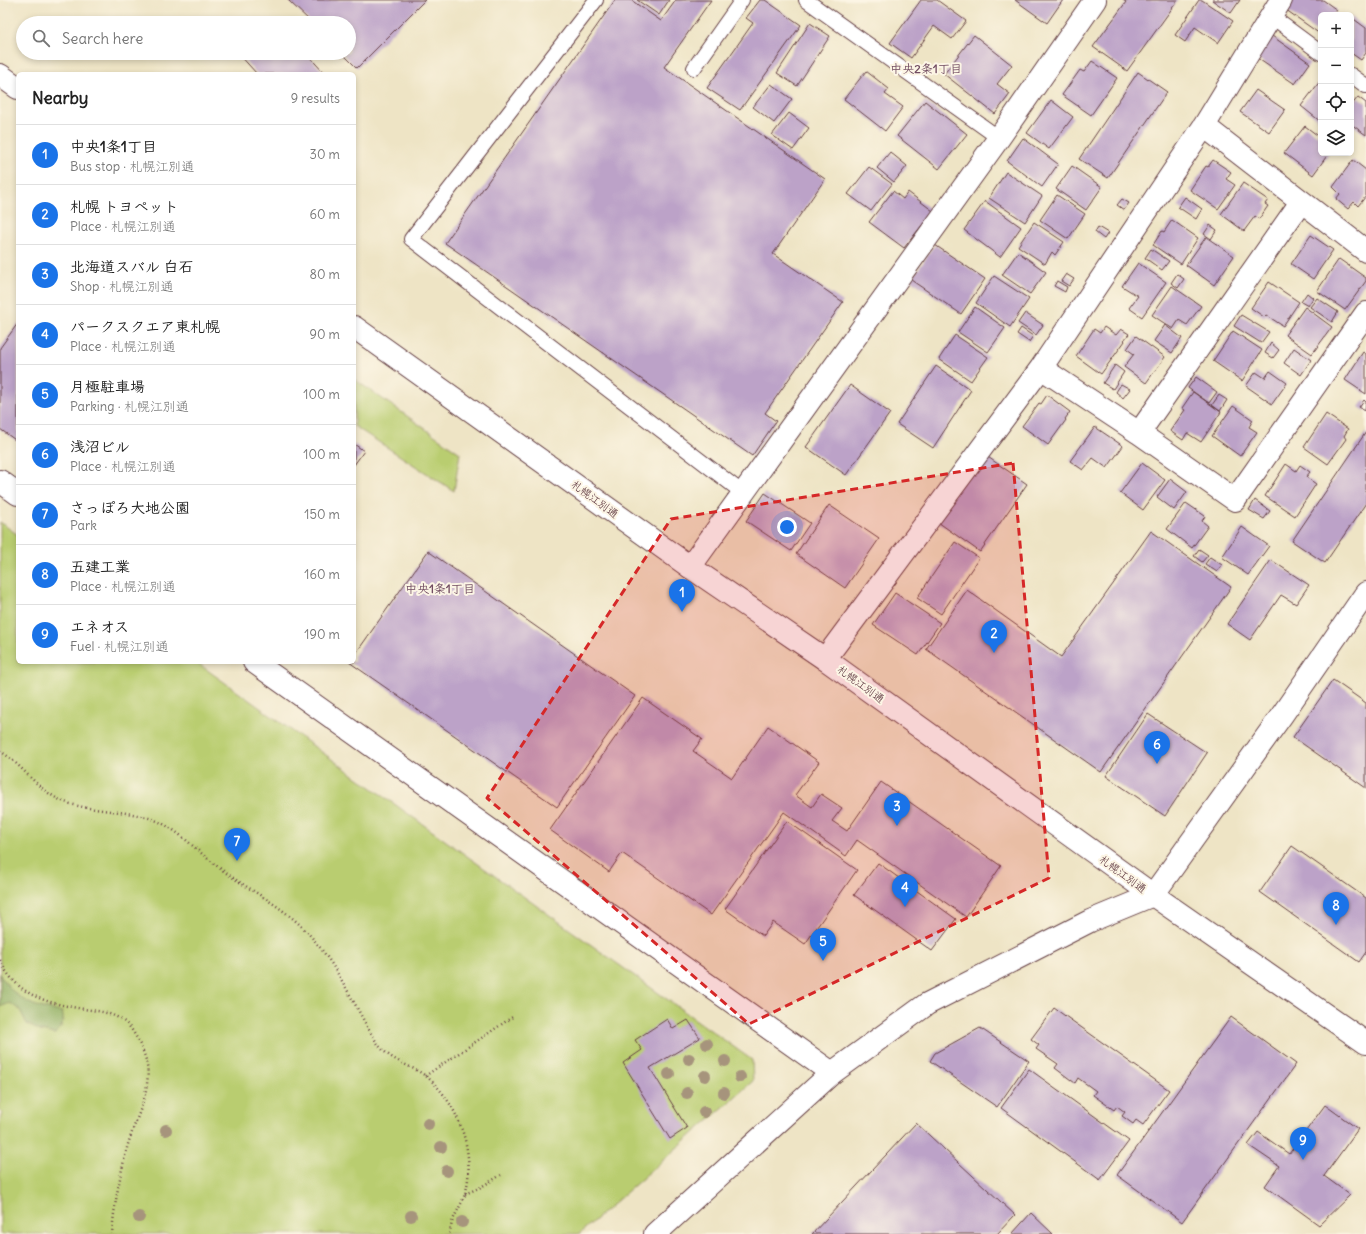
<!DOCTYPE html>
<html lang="en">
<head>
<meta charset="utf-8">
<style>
	:root { --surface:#fff; --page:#f6f6f6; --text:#222; --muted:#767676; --line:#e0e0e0; --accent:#1a73e8 }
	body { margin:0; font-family:Delius,"Klee One",sans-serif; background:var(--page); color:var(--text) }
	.controls { position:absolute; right:12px; top:12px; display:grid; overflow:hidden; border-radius:6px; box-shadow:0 2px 6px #0003 }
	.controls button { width:36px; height:36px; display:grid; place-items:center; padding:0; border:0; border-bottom:1px solid var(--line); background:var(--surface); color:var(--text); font:20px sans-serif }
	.you { position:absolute; left:787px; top:527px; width:14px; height:14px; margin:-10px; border:3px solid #fff; border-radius:50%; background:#1a73e8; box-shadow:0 0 0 6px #1a73e833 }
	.badge { display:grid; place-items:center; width:26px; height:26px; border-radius:50%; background:var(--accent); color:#fff; font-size:13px; font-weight:700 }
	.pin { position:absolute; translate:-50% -33px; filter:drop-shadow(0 1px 2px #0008) }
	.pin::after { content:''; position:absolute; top:21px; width:14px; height:12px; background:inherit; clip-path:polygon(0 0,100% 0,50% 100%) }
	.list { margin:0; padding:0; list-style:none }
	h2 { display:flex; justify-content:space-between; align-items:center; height:52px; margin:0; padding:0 16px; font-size:17px }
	h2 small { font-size:13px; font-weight:400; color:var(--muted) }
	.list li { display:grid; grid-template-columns:26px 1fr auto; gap:12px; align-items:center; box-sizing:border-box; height:60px; padding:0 16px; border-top:1px solid var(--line) }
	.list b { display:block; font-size:15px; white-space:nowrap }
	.list p { margin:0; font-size:13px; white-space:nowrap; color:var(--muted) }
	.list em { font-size:13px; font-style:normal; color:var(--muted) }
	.icon { flex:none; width:22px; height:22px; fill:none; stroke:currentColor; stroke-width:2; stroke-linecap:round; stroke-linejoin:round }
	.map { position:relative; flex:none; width:1366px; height:1234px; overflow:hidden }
	.search { position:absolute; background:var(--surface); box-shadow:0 2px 6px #0003; left:16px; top:16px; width:340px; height:44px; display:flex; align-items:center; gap:10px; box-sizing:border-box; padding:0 14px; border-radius:22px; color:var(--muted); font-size:15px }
	.panel { position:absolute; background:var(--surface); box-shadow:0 2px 6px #0003; left:16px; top:72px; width:340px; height:592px; border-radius:6px }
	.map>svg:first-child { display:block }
	.green { fill:#b9cd70; stroke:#82764e }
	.forest { fill:#92b062; stroke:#6e6846 }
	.building { fill:#bca2c8 }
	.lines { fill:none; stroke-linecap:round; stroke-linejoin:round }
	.lane-casing { stroke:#633d42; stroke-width:16 }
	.street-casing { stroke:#633d42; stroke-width:24 }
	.secondary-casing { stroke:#633d42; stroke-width:24 }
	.highway-casing { stroke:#633d42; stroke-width:24 }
	.path { stroke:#633d42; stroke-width:2.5; stroke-dasharray:1 3; stroke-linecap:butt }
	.lane { stroke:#fff; stroke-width:14 }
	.street { stroke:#fff; stroke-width:22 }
	.secondary { stroke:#fff; stroke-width:22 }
	.highway { stroke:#fff; stroke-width:22 }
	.tree { fill:#a6947c }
	.marked { fill:#d62828; fill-opacity:0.2; stroke:#d62828; stroke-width:3; stroke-dasharray:8 5; stroke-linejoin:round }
	.labels { text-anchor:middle; stroke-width:4; stroke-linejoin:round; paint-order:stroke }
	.street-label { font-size:11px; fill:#4a1f2b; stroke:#fcf5e5 }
	.neighbourhood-label { font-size:12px; font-weight:bold; fill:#724d62; stroke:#fcf5e5 }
</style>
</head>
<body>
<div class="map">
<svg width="1366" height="1234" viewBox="0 0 1366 1234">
	<rect width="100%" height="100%" fill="#fcf5e5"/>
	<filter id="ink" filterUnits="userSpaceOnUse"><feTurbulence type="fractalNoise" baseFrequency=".025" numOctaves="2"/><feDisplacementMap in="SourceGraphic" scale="8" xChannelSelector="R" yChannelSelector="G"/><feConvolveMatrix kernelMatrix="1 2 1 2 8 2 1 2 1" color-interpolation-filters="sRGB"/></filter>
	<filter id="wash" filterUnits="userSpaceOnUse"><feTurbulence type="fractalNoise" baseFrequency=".012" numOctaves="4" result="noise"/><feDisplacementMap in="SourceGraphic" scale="16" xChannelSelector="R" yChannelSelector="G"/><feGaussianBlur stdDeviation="0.9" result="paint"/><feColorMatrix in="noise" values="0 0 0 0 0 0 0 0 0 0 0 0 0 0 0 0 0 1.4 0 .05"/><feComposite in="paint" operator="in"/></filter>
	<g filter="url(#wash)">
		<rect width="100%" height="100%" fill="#eee4c5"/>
		<!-- green -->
		<path class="green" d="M 354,379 L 460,453 L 454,491 L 354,426 Z
			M 0,522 L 18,535 L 18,662 L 196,662 L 752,1060 L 753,1081 L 579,1234 L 0,1234 L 0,1120 L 2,1113 L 0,1111 Z"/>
		<!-- forest -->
		<path class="forest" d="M 0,974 C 16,1001 33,1007 62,1012 C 65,1022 62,1026 55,1034 L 40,1031 L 27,1024 L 20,1010 L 10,1003 L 2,1006 L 0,1008 Z"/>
		<g id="blocks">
			<!-- building -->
			<path class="building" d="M 288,0 L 425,0 L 357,68 L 342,53 L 349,53 L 349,23 L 312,23 Z
				M 615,0 L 631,0 L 661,21 L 676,0 L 711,0 L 664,67 L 825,179 L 773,254 L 843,302 L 765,413 L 776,421 L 752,456 L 445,243 Z
				M 637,0 L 669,0 L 659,15 Z
				M 760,0 L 765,0 L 801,25 L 740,110 L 707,88 L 753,23 L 746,18 Z
				M 921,0 L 937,0 L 966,21 L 952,39 L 934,26 L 911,58 L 890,43 Z
				M 1015,0 L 1063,0 L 1047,23 Z
				M 1123,0 L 1178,0 L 1127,71 L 1093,47 L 1126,2 Z
				M 1199,0 L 1202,0 L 1233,21 L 1218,43 L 1195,27 L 1185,42 L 1175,35 Z
				M 1212,0 L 1240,0 L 1231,13 Z
				M 1287,0 L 1323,0 L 1337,10 L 1333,15 L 1321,15 L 1321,32 L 1320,34 L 1282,7 Z
				M 1351,17 L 1366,28 L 1366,53 L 1361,60 L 1351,53 Z
				M 810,23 L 830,36 L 797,86 L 777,73 Z
				M 974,35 L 1012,65 L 997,84 L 1010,94 L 995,114 L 944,74 Z
				M 1272,36 L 1310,63 L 1295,84 L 1257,58 Z
				M 238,53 L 306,53 L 325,74 L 257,74 Z
				M 1092,61 L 1117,78 L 1091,115 L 1062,95 L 1080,70 L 1084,72 Z
				M 866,71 L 889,89 L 885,94 L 903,107 L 885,131 L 844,99 Z
				M 1138,72 L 1167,92 L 1108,178 L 1079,159 Z
				M 1321,80 L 1321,122 L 1301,106 Z
				M 771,84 L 792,99 L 774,123 L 753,107 Z
				M 1256,90 L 1285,110 L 1269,132 L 1240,112 Z
				M 1358,97 L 1366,103 L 1366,135 L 1351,124 L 1351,106 Z
				M 1051,100 L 1073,117 L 1049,149 L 1027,133 Z
				M 925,101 L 967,134 L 939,169 L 897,136 Z
				M 789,113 L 809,128 L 793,150 L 772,135 Z
				M 1305,126 L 1321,138 L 1321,153 L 1329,153 L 1313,175 L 1284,153 Z
				M 1023,138 L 1058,164 L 1042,187 L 1007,161 Z
				M 890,152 L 907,166 L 894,182 L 877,168 Z
				M 1213,160 L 1231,172 L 1226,179 L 1235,185 L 1218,209 L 1190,190 L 1206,166 L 1208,167 Z
				M 1353,160 L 1366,170 L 1366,196 L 1358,206 L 1354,202 L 1348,209 L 1336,199 L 1340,194 L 1333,187 Z
				M 1072,166 L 1102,187 L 1086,210 L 1056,189 Z
				M 869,167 L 892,184 L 871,211 L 848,194 Z
				M 1006,172 L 1042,196 L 1025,222 L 989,198 Z
				M 1243,183 L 1268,200 L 1265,204 L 1268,206 L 1259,219 L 1255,216 L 1244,231 L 1221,214 Z
				M 893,191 L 903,199 L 908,192 L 933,211 L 904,248 L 869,222 Z
				M 1057,195 L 1085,214 L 1068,239 L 1040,220 Z
				M 1185,197 L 1202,209 L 1196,219 L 1178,207 Z
				M 1122,199 L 1129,203 L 1124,210 L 1117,205 Z
				M 985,201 L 1021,227 L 1000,257 L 964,230 Z
				M 1172,220 L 1198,238 L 1181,264 L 1153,245 L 1162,231 L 1164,232 Z
				M 1034,222 L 1064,242 L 1055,255 L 1052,252 L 1045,264 L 1018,246 Z
				M 1210,225 L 1217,230 L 1211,239 L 1204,234 Z
				M 1098,227 L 1108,233 L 1104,239 L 1095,232 Z
				M 1311,235 L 1333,250 L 1313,279 L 1291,264 Z
				M 1206,237 L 1234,256 L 1214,285 L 1186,265 Z
				M 935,245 L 985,279 L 961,314 L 911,280 Z
				M 1151,249 L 1169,261 L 1162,270 L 1145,258 Z
				M 1018,252 L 1046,272 L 1030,294 L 1002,275 Z
				M 1339,259 L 1366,278 L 1366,281 L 1345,310 L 1317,291 Z
				M 1138,263 L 1166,282 L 1142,317 L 1129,308 L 1138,296 L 1122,286 Z
				M 1066,274 L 1074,279 L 1069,286 L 1061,281 Z
				M 1177,274 L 1184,279 L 1178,288 L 1171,283 Z
				M 994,276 L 1029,299 L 1010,327 L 976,303 Z
				M 1057,281 L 1067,287 L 1065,292 L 1054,286 Z
				M 1269,282 L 1299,302 L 1283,326 L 1266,315 L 1264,317 L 1251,308 Z
				M 1172,286 L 1201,306 L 1187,325 L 1179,320 L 1173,329 L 1152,315 Z
				M 1307,293 L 1313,298 L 1308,306 L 1301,302 Z
				M 1317,298 L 1338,312 L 1332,322 L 1310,307 Z
				M 975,307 L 1005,328 L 988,352 L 958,332 Z
				M 1305,307 L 1332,327 L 1312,354 L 1285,335 Z
				M 1025,313 L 1043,325 L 1036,335 L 1018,323 Z
				M 1241,315 L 1269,332 L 1261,343 L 1234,326 Z
				M 18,323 L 18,442 L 0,429 L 0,348 Z
				M 1165,325 L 1182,338 L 1172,353 L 1154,341 Z
				M 1104,327 L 1116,335 L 1121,329 L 1129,334 L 1124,340 L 1125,341 L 1101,374 L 1076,356 L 1094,329 L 1100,333 Z
				M 1021,328 L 1033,336 L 1029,342 L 1017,334 Z
				M 1233,331 L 1262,350 L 1242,381 L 1213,361 Z
				M 955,335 L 988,357 L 971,381 L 939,359 Z
				M 1136,336 L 1165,357 L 1146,383 L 1124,367 L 1134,354 L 1127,349 Z
				M 1271,343 L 1279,350 L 1273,358 L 1265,353 Z
				M 1294,348 L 1311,360 L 1301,375 L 1284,363 Z
				M 1363,352 L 1366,354 L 1366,394 L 1345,380 Z
				M 1115,365 L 1124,372 L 1113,389 L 1103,383 Z
				M 936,366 L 971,390 L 933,448 L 897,424 Z
				M 1270,371 L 1287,383 L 1272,404 L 1246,386 L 1256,372 L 1265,378 Z
				M 1196,377 L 1217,392 L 1209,403 L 1188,388 Z
				M 1121,384 L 1130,389 L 1123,398 L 1116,392 Z
				M 850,385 L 890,413 L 846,475 L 806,447 Z
				M 1193,392 L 1221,412 L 1201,442 L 1187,433 L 1183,440 L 1170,431 L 1185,410 L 1182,408 Z
				M 1047,395 L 1070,412 L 1065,419 L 1066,420 L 1048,445 L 1022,426 L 1039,403 L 1041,404 Z
				M 1219,395 L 1227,400 L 1220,411 L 1212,405 Z
				M 1364,400 L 1366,402 L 1365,411 L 1359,407 Z
				M 1233,406 L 1253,420 L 1249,427 L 1257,432 L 1240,456 L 1212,436 Z
				M 1326,414 L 1348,429 L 1344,436 L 1346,439 L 1328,464 L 1304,447 Z
				M 1095,427 L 1123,446 L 1107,468 L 1093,458 L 1083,470 L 1070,461 Z
				M 1366,432 L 1366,503 L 1325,563 L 1292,541 Z
				M 354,444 L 364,451 L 354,465 Z
				M 982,453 L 1027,484 L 980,552 L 935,520 Z
				M 1142,463 L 1165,480 L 1143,510 L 1120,493 Z
				M 1286,464 L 1296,471 L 1300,465 L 1310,472 L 1306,477 L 1316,484 L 1295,516 L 1265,496 Z
				M 1170,479 L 1187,492 L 1174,510 L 1157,497 Z
				M 765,493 L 810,523 L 791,551 L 746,521 Z
				M 1255,500 L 1270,511 L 1264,519 L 1249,510 Z
				M 1186,503 L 1205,516 L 1202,521 L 1208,526 L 1192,548 L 1167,529 Z
				M 829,505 L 879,539 L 845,588 L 796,554 Z
				M 1242,527 L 1269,546 L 1248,575 L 1222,557 Z
				M 1151,531 L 1231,587 L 1101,772 L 926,649 L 967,590 L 1061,657 Z
				M 955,542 L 979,558 L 941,614 L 917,598 Z
				M 1199,549 L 1208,555 L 1202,562 L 1194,556 Z
				M 428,551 L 635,696 L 557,807 L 349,662 L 354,662 L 354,656 Z
				M 1210,557 L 1222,565 L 1217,572 L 1205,564 Z
				M 1271,560 L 1309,585 L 1296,604 L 1281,595 L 1250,640 L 1227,624 Z
				M 895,593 L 940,623 L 918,655 L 873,625 Z
				M 1333,680 L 1366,703 L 1366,788 L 1293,737 Z
				M 643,698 L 702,739 L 693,751 L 732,778 L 768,726 L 819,762 L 795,795 L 812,807 L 821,794 L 842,808 L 832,821 L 847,831 L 881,782 L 1001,866 L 966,917 L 857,840 L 846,856 L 784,812 L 711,915 L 622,853 L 609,872 L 550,830 Z
				M 1148,714 L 1207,753 L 1165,816 L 1106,776 Z
				M 787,821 L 857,870 L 805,944 L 773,922 L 763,936 L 725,909 Z
				M 1292,846 L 1366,898 L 1366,952 L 1359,962 L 1260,892 Z
				M 878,863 L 956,919 L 932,951 L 854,895 Z
				M 1054,1008 L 1169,1090 L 1143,1125 L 1136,1120 L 1133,1124 L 1122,1116 L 1125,1112 L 1117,1106 L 1114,1110 L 1093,1095 L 1096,1091 L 1078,1078 L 1075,1083 L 1055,1068 L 1058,1064 L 1036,1049 L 1039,1045 L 1031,1039 Z
				M 1231,1017 L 1296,1064 L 1182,1222 L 1117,1175 Z
				M 667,1019 L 673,1029 L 688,1020 L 700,1038 L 650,1068 L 687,1128 L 670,1139 L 623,1063 L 642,1050 L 635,1040 Z
				M 980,1028 L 1029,1061 L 997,1107 L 930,1061 L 935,1053 Z
				M 1029,1069 L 1129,1141 L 1100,1180 L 1001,1108 Z
				M 1325,1105 L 1358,1129 L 1324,1176 L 1350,1195 L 1319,1225 L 1265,1186 L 1279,1166 L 1248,1145 L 1258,1132 L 1289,1154 Z
				M 916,1123 L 1015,1215 L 997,1234 L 812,1234 Z
				M 1031,1213 L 1053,1234 L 1012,1234 Z"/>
		</g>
	</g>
	<g filter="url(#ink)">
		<use href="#blocks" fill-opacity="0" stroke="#633d42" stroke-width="1"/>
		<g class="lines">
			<defs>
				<path id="lane" d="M 596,0 L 411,239 L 743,493
					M 806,0 L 999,138
					M 1271,16 L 1321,53
					M 694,68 L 742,0
					M 1351,75 L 1366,86"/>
				<path id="street" d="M 1204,126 L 1366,251
					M 1041,368 L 1139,433 L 1235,500 L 1366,313
					M 1139,433 L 1301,202
					M 0,481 L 18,494
					M 690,567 L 999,138 L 1095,0
					M 825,659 L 1041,368 L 1204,126 L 1281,0
					M 254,662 L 832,1073
					M 1153,895 L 1282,715 L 1366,593"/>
				<path id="secondary" d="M 655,1234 L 832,1073 L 927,1004 L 1090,921 L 1153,895"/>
				<path id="highway" d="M 0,75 L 18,88
					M 354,327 L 690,567 L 825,659 L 1153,895 L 1366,1043"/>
			</defs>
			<!-- lane casing -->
			<use href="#lane" class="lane-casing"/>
			<!-- street casing -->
			<use href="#street" class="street-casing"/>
			<!-- secondary casing -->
			<use href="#secondary" class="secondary-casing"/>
			<!-- highway casing -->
			<use href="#highway" class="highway-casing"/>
			<!-- path -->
			<path class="path" d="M 0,751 C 20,763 33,784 53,796 C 79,813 121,808 152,819 C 178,828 195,850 217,866 C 246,889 281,904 306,931 C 325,951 338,973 351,997 C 361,1014 369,1033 381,1048 C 393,1062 413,1066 427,1077 C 457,1102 474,1148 467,1186 C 465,1199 458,1208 453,1220 C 451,1224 451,1229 449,1234
				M 0,960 C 17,997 48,1003 84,1009 C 97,1011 110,1012 122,1020 C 132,1027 137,1038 142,1049 C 158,1083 136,1114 127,1148 C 120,1176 114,1205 112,1234
				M 425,1076 L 514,1016
				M 465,1194 L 481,1187 L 501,1175"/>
			<!-- lane -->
			<use href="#lane" class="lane"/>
			<!-- street -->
			<use href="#street" class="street"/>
			<!-- secondary -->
			<use href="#secondary" class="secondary"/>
			<!-- highway -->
			<use href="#highway" class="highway"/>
		</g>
		<!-- trees -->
		<g class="tree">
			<circle cx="707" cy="1044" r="6"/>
			<circle cx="689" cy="1059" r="6"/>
			<circle cx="725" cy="1061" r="6"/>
			<circle cx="669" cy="1074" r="6"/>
			<circle cx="705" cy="1076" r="6"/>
			<circle cx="740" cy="1077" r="6"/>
			<circle cx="687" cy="1093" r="6"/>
			<circle cx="724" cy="1093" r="6"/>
			<circle cx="704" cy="1112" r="6"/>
			<circle cx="428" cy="1124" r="6"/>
			<circle cx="166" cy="1130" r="6"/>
			<circle cx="441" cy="1147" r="6"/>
			<circle cx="447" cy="1171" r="6"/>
			<circle cx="411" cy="1216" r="6"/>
			<circle cx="139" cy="1217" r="6"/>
			<circle cx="462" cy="1222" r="6"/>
		</g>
	</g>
	<!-- marked area -->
	<path class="marked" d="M 1013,463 L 1049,878 L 749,1024 L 487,798 L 671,519 Z"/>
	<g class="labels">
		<!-- street labels -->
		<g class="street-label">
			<text transform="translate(595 499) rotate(36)" y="4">札幌江別通</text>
			<text transform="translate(861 684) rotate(36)" y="4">札幌江別通</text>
			<text transform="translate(1123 874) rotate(36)" y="4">札幌江別通</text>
		</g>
		<!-- neighbourhood labels -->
		<g class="neighbourhood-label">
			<text x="926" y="73">中央2条1丁目</text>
			<text x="440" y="593">中央1条1丁目</text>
		</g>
	</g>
</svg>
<div class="controls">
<button>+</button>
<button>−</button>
<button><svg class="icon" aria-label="locate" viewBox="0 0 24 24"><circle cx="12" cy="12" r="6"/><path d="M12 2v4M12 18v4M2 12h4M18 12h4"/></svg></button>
<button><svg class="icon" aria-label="layers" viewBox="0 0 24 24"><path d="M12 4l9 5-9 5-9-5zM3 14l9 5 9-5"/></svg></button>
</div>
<div class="you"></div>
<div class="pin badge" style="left:682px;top:612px">1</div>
<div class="pin badge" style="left:994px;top:653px">2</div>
<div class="pin badge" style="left:897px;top:826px">3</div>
<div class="pin badge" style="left:905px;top:907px">4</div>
<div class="pin badge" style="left:823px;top:961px">5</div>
<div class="pin badge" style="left:1157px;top:764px">6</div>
<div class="pin badge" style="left:237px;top:861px">7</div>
<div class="pin badge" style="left:1336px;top:925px">8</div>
<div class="pin badge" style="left:1303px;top:1160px">9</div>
<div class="search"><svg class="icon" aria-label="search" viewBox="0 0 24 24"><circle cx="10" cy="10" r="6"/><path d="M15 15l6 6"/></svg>Search here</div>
<section class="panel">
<h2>Nearby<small>9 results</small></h2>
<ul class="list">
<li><span class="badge">1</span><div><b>中央1条1丁目</b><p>Bus stop · 札幌江別通</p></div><em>30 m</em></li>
<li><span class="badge">2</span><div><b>札幌 トヨペット</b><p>Place · 札幌江別通</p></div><em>60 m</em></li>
<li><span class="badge">3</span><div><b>北海道スバル 白石</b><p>Shop · 札幌江別通</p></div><em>80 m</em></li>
<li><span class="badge">4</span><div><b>パークスクエア東札幌</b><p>Place · 札幌江別通</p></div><em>90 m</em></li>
<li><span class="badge">5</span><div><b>月極駐車場</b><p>Parking · 札幌江別通</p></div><em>100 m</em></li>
<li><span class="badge">6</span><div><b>浅沼ビル</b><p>Place · 札幌江別通</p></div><em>100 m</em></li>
<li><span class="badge">7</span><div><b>さっぽろ大地公園</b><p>Park</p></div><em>150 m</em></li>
<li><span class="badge">8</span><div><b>五建工業</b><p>Place · 札幌江別通</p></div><em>160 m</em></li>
<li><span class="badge">9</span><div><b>エネオス</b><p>Fuel · 札幌江別通</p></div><em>190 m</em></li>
</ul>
</section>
</div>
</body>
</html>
